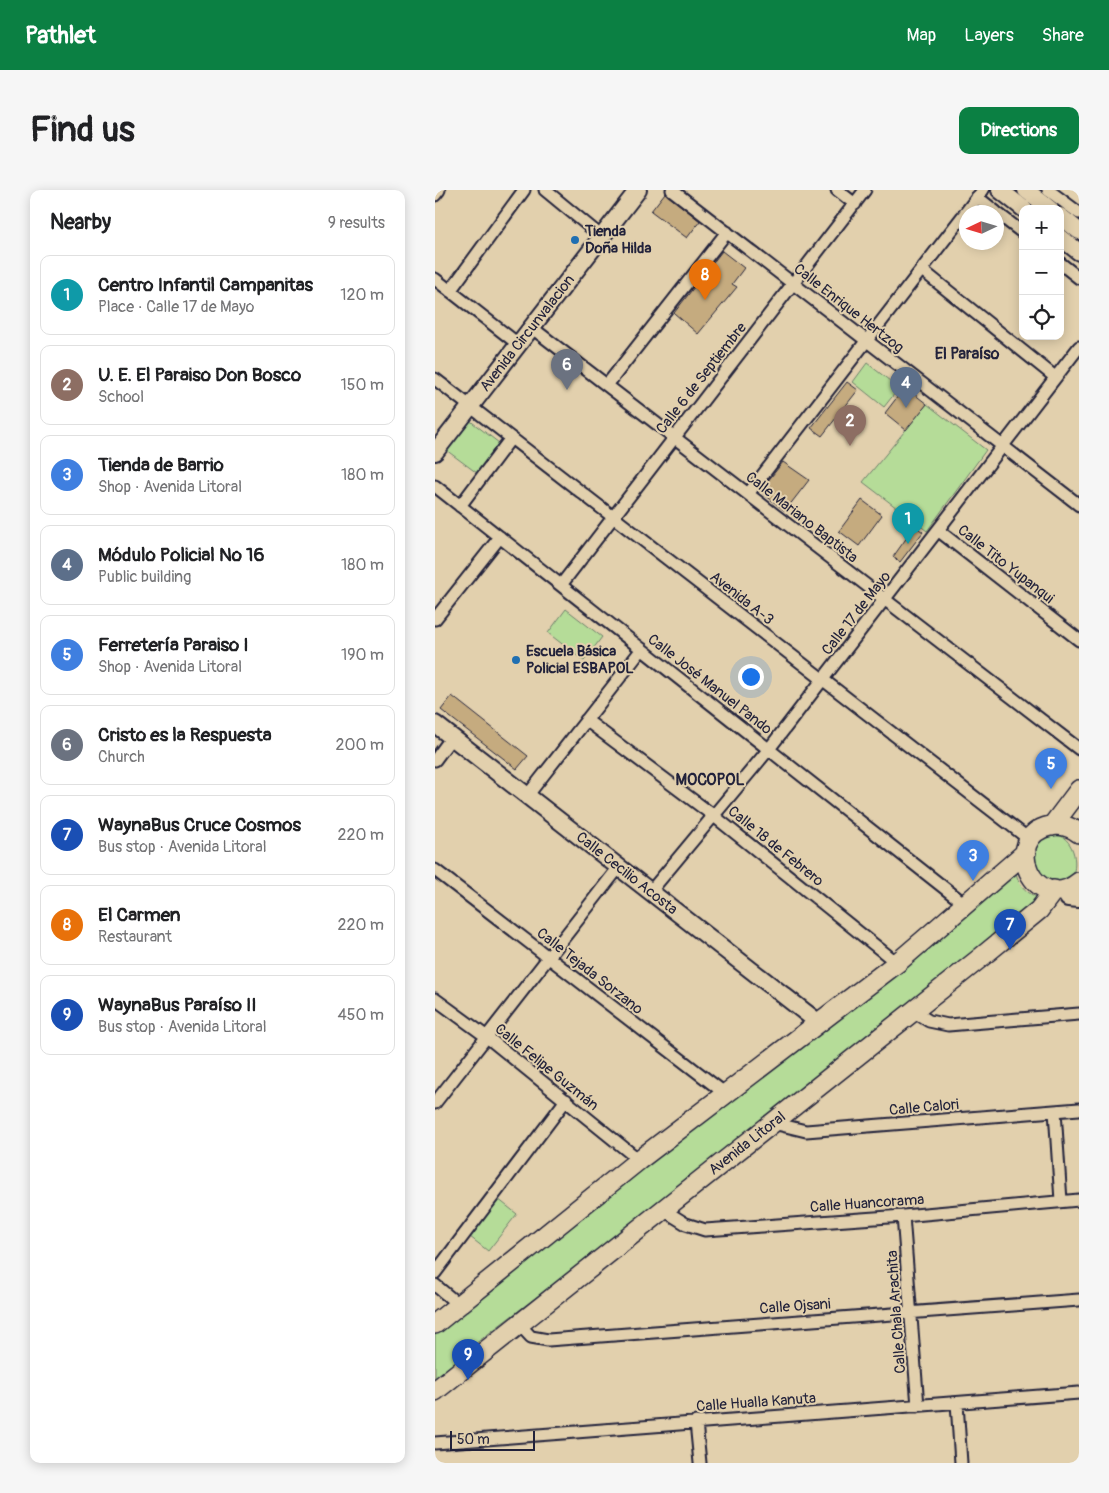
<!DOCTYPE html>
<html lang="en">
<head>
<meta charset="utf-8">
<style>
	:root { --surface:#fff; --page:#f6f6f6; --text:#202124; --muted:#757577; --line:#e0e0e0; --accent:#0b8043 }
	body { margin:0; font-family:Pangolin,sans-serif; background:var(--page); color:var(--text) }
	.controls { position:absolute; right:15px; top:15px; display:grid; overflow:hidden; border-radius:10px; box-shadow:0 2px 12px #0003 }
	.controls button { width:45px; height:45px; display:grid; place-items:center; padding:0; border:0; border-bottom:1px solid var(--line); background:var(--surface); color:var(--text); font:25px sans-serif }
	.compass { position:absolute; left:524px; top:15px; width:45px; height:45px; border-radius:50%; background:var(--surface); box-shadow:0 2px 12px #0003; rotate:266deg }
	.scale { position:absolute; left:15px; bottom:12px; width:85px; box-sizing:border-box; padding-left:5px; border:2px solid #22223b; border-top:0; font-size:14px; line-height:18px; white-space:nowrap; color:#22223b; -webkit-text-stroke:4px #e2d0ad; paint-order:stroke }
	.you { position:absolute; left:315px; top:486px; width:18px; height:18px; margin:-12px; border:4px solid #fff; border-radius:50%; background:#1a73e8; box-shadow:0 0 0 8px #1a73e833 }
	.badge { display:grid; place-items:center; width:32px; height:32px; border-radius:50%; background:var(--accent); color:#fff; font-size:16px; font-weight:700 }
	.pin { position:absolute; translate:-50% -41px; filter:drop-shadow(0 1px 2px #0008) }
	.pin::after { content:''; position:absolute; top:26px; width:18px; height:15px; background:inherit; clip-path:polygon(0 0,100% 0,50% 100%) }
	.list { margin:0; padding:0; list-style:none }
	h2 { display:flex; justify-content:space-between; align-items:center; height:65px; margin:0; padding:0 20px; font-size:21px }
	h2 small { font-size:16px; font-weight:400; color:var(--muted) }
	.list li { display:grid; grid-template-columns:32px 1fr auto; gap:15px; align-items:center; box-sizing:border-box; height:80px; margin:0 10px 10px; padding:0 10px; border:1px solid var(--line); border-radius:10px }
	.list b { display:block; font-size:19px; white-space:nowrap }
	.list p { margin:0; font-size:16px; white-space:nowrap; color:var(--muted) }
	.list em { font-size:16px; font-style:normal; color:var(--muted) }
	.icon { flex:none; width:28px; height:28px; fill:none; stroke:currentColor; stroke-width:2; stroke-linecap:round; stroke-linejoin:round }
	.map { position:relative; flex:none; width:644px; height:1273px; overflow:hidden; border-radius:10px }
	header { display:flex; align-items:center; gap:30px; box-sizing:border-box; height:70px; padding:0 25px; background:var(--accent); color:#fff }
	header strong { font-size:24px }
	nav { display:flex; gap:28px; margin-inline-start:auto; font-size:18px }
	.intro { display:flex; align-items:center; justify-content:space-between; box-sizing:border-box; height:120px; padding:0 30px }
	h1 { margin:0; font-size:35px }
	.button { padding:12px 22px; border-radius:10px; background:var(--accent); color:#fff; font-size:18px; font-weight:700 }
	main { display:flex; gap:30px; padding:0 30px }
	aside { flex:1; background:var(--surface); border-radius:10px; box-shadow:0 2px 12px #0003 }
	.map>svg:first-child { display:block }
	.green { fill:#b5dc98; stroke:#6c7f6a }
	.building { fill:#c5ab7f; stroke:#22223b }
	.lines { fill:none; stroke-linecap:round; stroke-linejoin:round }
	.street-casing { stroke:#22223b; stroke-width:15 }
	.secondary-casing { stroke:#22223b; stroke-width:20 }
	.primary-casing { stroke:#22223b; stroke-width:22 }
	.street { stroke:#e2d0ad; stroke-width:11 }
	.secondary { stroke:#e2d0ad; stroke-width:16 }
	.primary { stroke:#e2d0ad; stroke-width:19 }
	.poi-dot { fill:#1f6fb2; stroke:#e2d0ad; stroke-width:2 }
	.labels { text-anchor:middle; stroke-width:4; stroke-linejoin:round; paint-order:stroke }
	.poi-label { font-size:15px; font-weight:bold; fill:#22223b; stroke:#e2d0ad; text-anchor:start }
	.street-label { font-size:15px; fill:#22223b; stroke:#e2d0ad }
	.neighbourhood-label { font-size:16px; font-weight:bold; fill:#22223b; stroke:#e2d0ad }
</style>
</head>
<body>
<header>
<strong>Pathlet</strong>
<nav><a>Map</a><a>Layers</a><a>Share</a></nav>
</header>
<div class="intro"><h1>Find us</h1><a class="button">Directions</a></div>
<main>
<aside>
<h2>Nearby<small>9 results</small></h2>
<ul class="list">
<li><span class="badge" style="background:#0f9aa8">1</span><div><b>Centro Infantil Campanitas</b><p>Place · Calle 17 de Mayo</p></div><em>120 m</em></li>
<li><span class="badge" style="background:#8d6e63">2</span><div><b>U. E. El Paraiso Don Bosco</b><p>School</p></div><em>150 m</em></li>
<li><span class="badge" style="background:#3f7fe0">3</span><div><b>Tienda de Barrio</b><p>Shop · Avenida Litoral</p></div><em>180 m</em></li>
<li><span class="badge" style="background:#5c6f8a">4</span><div><b>Módulo Policial No 16</b><p>Public building</p></div><em>180 m</em></li>
<li><span class="badge" style="background:#3f7fe0">5</span><div><b>Ferretería Paraiso I</b><p>Shop · Avenida Litoral</p></div><em>190 m</em></li>
<li><span class="badge" style="background:#6b7280">6</span><div><b>Cristo es la Respuesta</b><p>Church</p></div><em>200 m</em></li>
<li><span class="badge" style="background:#1a4fb4">7</span><div><b>WaynaBus Cruce Cosmos</b><p>Bus stop · Avenida Litoral</p></div><em>220 m</em></li>
<li><span class="badge" style="background:#e8710a">8</span><div><b>El Carmen</b><p>Restaurant</p></div><em>220 m</em></li>
<li><span class="badge" style="background:#1a4fb4">9</span><div><b>WaynaBus Paraíso II</b><p>Bus stop · Avenida Litoral</p></div><em>450 m</em></li>
</ul>
</aside>
<div class="map">
<svg width="644" height="1273" viewBox="0 0 644 1273">
	<rect width="100%" height="100%" fill="#e2d0ad"/>
	<filter id="ink" filterUnits="userSpaceOnUse"><feTurbulence type="fractalNoise" baseFrequency=".02" numOctaves="2"/><feDisplacementMap in="SourceGraphic" scale="10" xChannelSelector="R" yChannelSelector="G"/><feConvolveMatrix kernelMatrix="1 2 1 2 8 2 1 2 1" color-interpolation-filters="sRGB"/></filter>
	<g filter="url(#ink)">
		<!-- green -->
		<path class="green" d="M 432,173 L 464,198 L 449,217 L 418,192 Z
			M 492,214 L 551,260 L 492,341 L 428,292 Z
			M 29,226 L 64,253 L 42,283 L 7,257 Z
			M 131,419 L 167,447 L 149,471 L 113,443 Z
			M 620,644 C 638,647 644,672 637,687 C 634,690 627,692 622,694 L 606,689 L 597,661 L 606,649 Z
			M 581,682 C 583,696 593,704 606,709 L 167,1057 L 40,1154 L 0,1189 L 0,1141 Z
			M 58,1005 L 82,1024 L 53,1061 L 30,1043 Z"/>
		<!-- building -->
		<path class="building" d="M 230,3 L 265,31 L 252,48 L 216,21 Z
			M 287,61 L 309,78 L 297,94 L 302,97 L 263,144 L 239,123 Z
			M 412,192 L 423,200 L 387,246 L 376,238 Z
			M 470,197 L 492,214 L 471,240 L 450,223 Z
			M 348,272 L 374,290 L 350,321 L 329,304 L 328,297 Z
			M 427,310 L 447,325 L 424,356 L 404,341 Z
			M 480,336 L 488,342 L 465,372 L 458,367 Z
			M 17,506 L 93,566 L 82,579 L 6,520 Z"/>
		<g class="lines">
			<defs>
				<path id="street" d="M 110,0 L 167,47
					M 237,0 L 644,315
					M 402,0 L 420,14
					M 613,0 L 644,23
					M 0,5 L 4,0
					M 542,7 L 561,22
					M 562,23 L 588,43
					M 625,73 L 644,88
					M 487,80 L 620,187
					M 0,89 L 83,154
					M 15,101 L 89,0
					M 96,137 L 644,559
					M 0,189 L 595,650
					M 172,195 L 292,42
					M 0,296 L 531,715
					M 313,304 L 548,0
					M 25,316 L 76,248
					M 504,341 L 644,450
					M 126,395 L 430,0
					M 0,429 L 65,347
					M 151,530 L 279,626 L 462,773
					M 0,570 L 17,547
					M 92,606 L 207,459
					M 0,680 L 292,905
					M 215,702 L 334,559 L 644,157
					M 0,809 L 52,847 L 204,970
					M 478,821 L 494,831 L 513,835 L 644,824
					M 0,913 L 184,677
					M 620,921 L 626,1011
					M 338,933 L 371,941 L 644,919
					M 227,1019 L 251,1034 L 270,1040 L 468,1026 L 644,1010
					M 468,1026 L 483,1216
					M 0,1083 L 131,910
					M 0,1095 L 24,1115
					M 84,1134 L 96,1147 L 113,1150 L 644,1110
					M 522,1213 L 526,1273
					M 261,1232 L 265,1273
					M 0,1253 L 644,1203"/>
				<path id="secondary" d="M 565,0 L 589,19
					M 591,0 L 615,19
					M 625,26 L 644,41
					M 625,47 L 644,62
					M 0,262 L 203,0
					M 0,534 L 384,833
					M 629,700 L 633,708 L 644,709"/>
				<path id="primary" d="M 617,636 L 644,600
					M 644,643 C 635,636 626,634 615,636 C 564,647 600,728 644,692
					M 0,1134 L 204,970 L 462,773 L 591,662
					M 0,1201 L 544,769 L 604,720 L 619,700"/>
			</defs>
			<!-- street casing -->
			<use href="#street" class="street-casing"/>
			<!-- secondary casing -->
			<use href="#secondary" class="secondary-casing"/>
			<!-- primary casing -->
			<use href="#primary" class="primary-casing"/>
			<!-- street -->
			<use href="#street" class="street"/>
			<!-- secondary -->
			<use href="#secondary" class="secondary"/>
			<!-- primary -->
			<use href="#primary" class="primary"/>
		</g>
	</g>
	<!-- markers -->
	<g class="poi-dot">
		<circle cx="140" cy="50" r="5"/>
		<circle cx="81" cy="470" r="5"/>
	</g>
	<g class="labels">
		<!-- poi labels -->
		<g class="poi-label">
			<text x="150" y="46">Tienda<tspan x="150" dy="17">Doña Hilda</tspan></text>
			<text x="91" y="466">Escuela Básica<tspan x="91" dy="17">Policial ESBAPOL</tspan></text>
		</g>
		<!-- street labels -->
		<g class="street-label">
			<text transform="translate(414 118) rotate(38)" y="5">Calle Enrique Hertzog</text>
			<text transform="translate(92 143) rotate(-52)" y="5">Avenida Circunvalacion</text>
			<text transform="translate(266 188) rotate(-52)" y="5">Calle 6 de Septiembre</text>
			<text transform="translate(367 327) rotate(38)" y="5">Calle Mariano Baptista</text>
			<text transform="translate(571 374) rotate(38)" y="5">Calle Tito Yupanqui</text>
			<text transform="translate(307 408) rotate(38)" y="5">Avenida A-3</text>
			<text transform="translate(421 423) rotate(-52)" y="5">Calle 17 de Mayo</text>
			<text transform="translate(275 494) rotate(38)" y="5">Calle José Manuel Pando</text>
			<text transform="translate(341 656) rotate(39)" y="5">Calle 18 de Febrero</text>
			<text transform="translate(192 683) rotate(38)" y="5">Calle Cecilio Acosta</text>
			<text transform="translate(155 781) rotate(38)" y="5">Calle Tejada Sorzano</text>
			<text transform="translate(112 877) rotate(39)" y="5">Calle Felipe Guzmán</text>
			<text transform="translate(489 917) rotate(-5)" y="5">Calle Calori</text>
			<text transform="translate(312 953) rotate(-38)" y="5">Avenida Litoral</text>
			<text transform="translate(432 1013) rotate(-4)" y="5">Calle Huancorama</text>
			<text transform="translate(360 1116) rotate(-4)" y="5">Calle Ojsani</text>
			<text transform="translate(461 1122) rotate(-94)" y="5">Calle Chala Arachita</text>
			<text transform="translate(321 1212) rotate(-4)" y="5">Calle Hualla Kanuta</text>
		</g>
		<!-- neighbourhood labels -->
		<g class="neighbourhood-label">
			<text x="532" y="169">El Paraíso</text>
			<text x="275" y="595">MOCOPOL</text>
		</g>
	</g>
</svg>
<div class="controls">
<button>+</button>
<button>−</button>
<button><svg class="icon" aria-label="locate" viewBox="0 0 24 24"><circle cx="12" cy="12" r="6"/><path d="M12 2v4M12 18v4M2 12h4M18 12h4"/></svg></button>
</div>
<svg class="compass" viewBox="-18 -18 36 36"><path d="M0-13l5 13h-10z" fill="#e53935"/><path d="M0 13l5-13h-10z" fill="#757577"/></svg>
<div class="scale">50 m</div>
<div class="you"></div>
<div class="pin badge" style="left:473px;top:354px;background:#0f9aa8">1</div>
<div class="pin badge" style="left:415px;top:256px;background:#8d6e63">2</div>
<div class="pin badge" style="left:538px;top:691px;background:#3f7fe0">3</div>
<div class="pin badge" style="left:471px;top:218px;background:#5c6f8a">4</div>
<div class="pin badge" style="left:616px;top:599px;background:#3f7fe0">5</div>
<div class="pin badge" style="left:132px;top:200px;background:#6b7280">6</div>
<div class="pin badge" style="left:575px;top:760px;background:#1a4fb4">7</div>
<div class="pin badge" style="left:270px;top:110px;background:#e8710a">8</div>
<div class="pin badge" style="left:33px;top:1190px;background:#1a4fb4">9</div>
</div>
</main>
</body>
</html>
